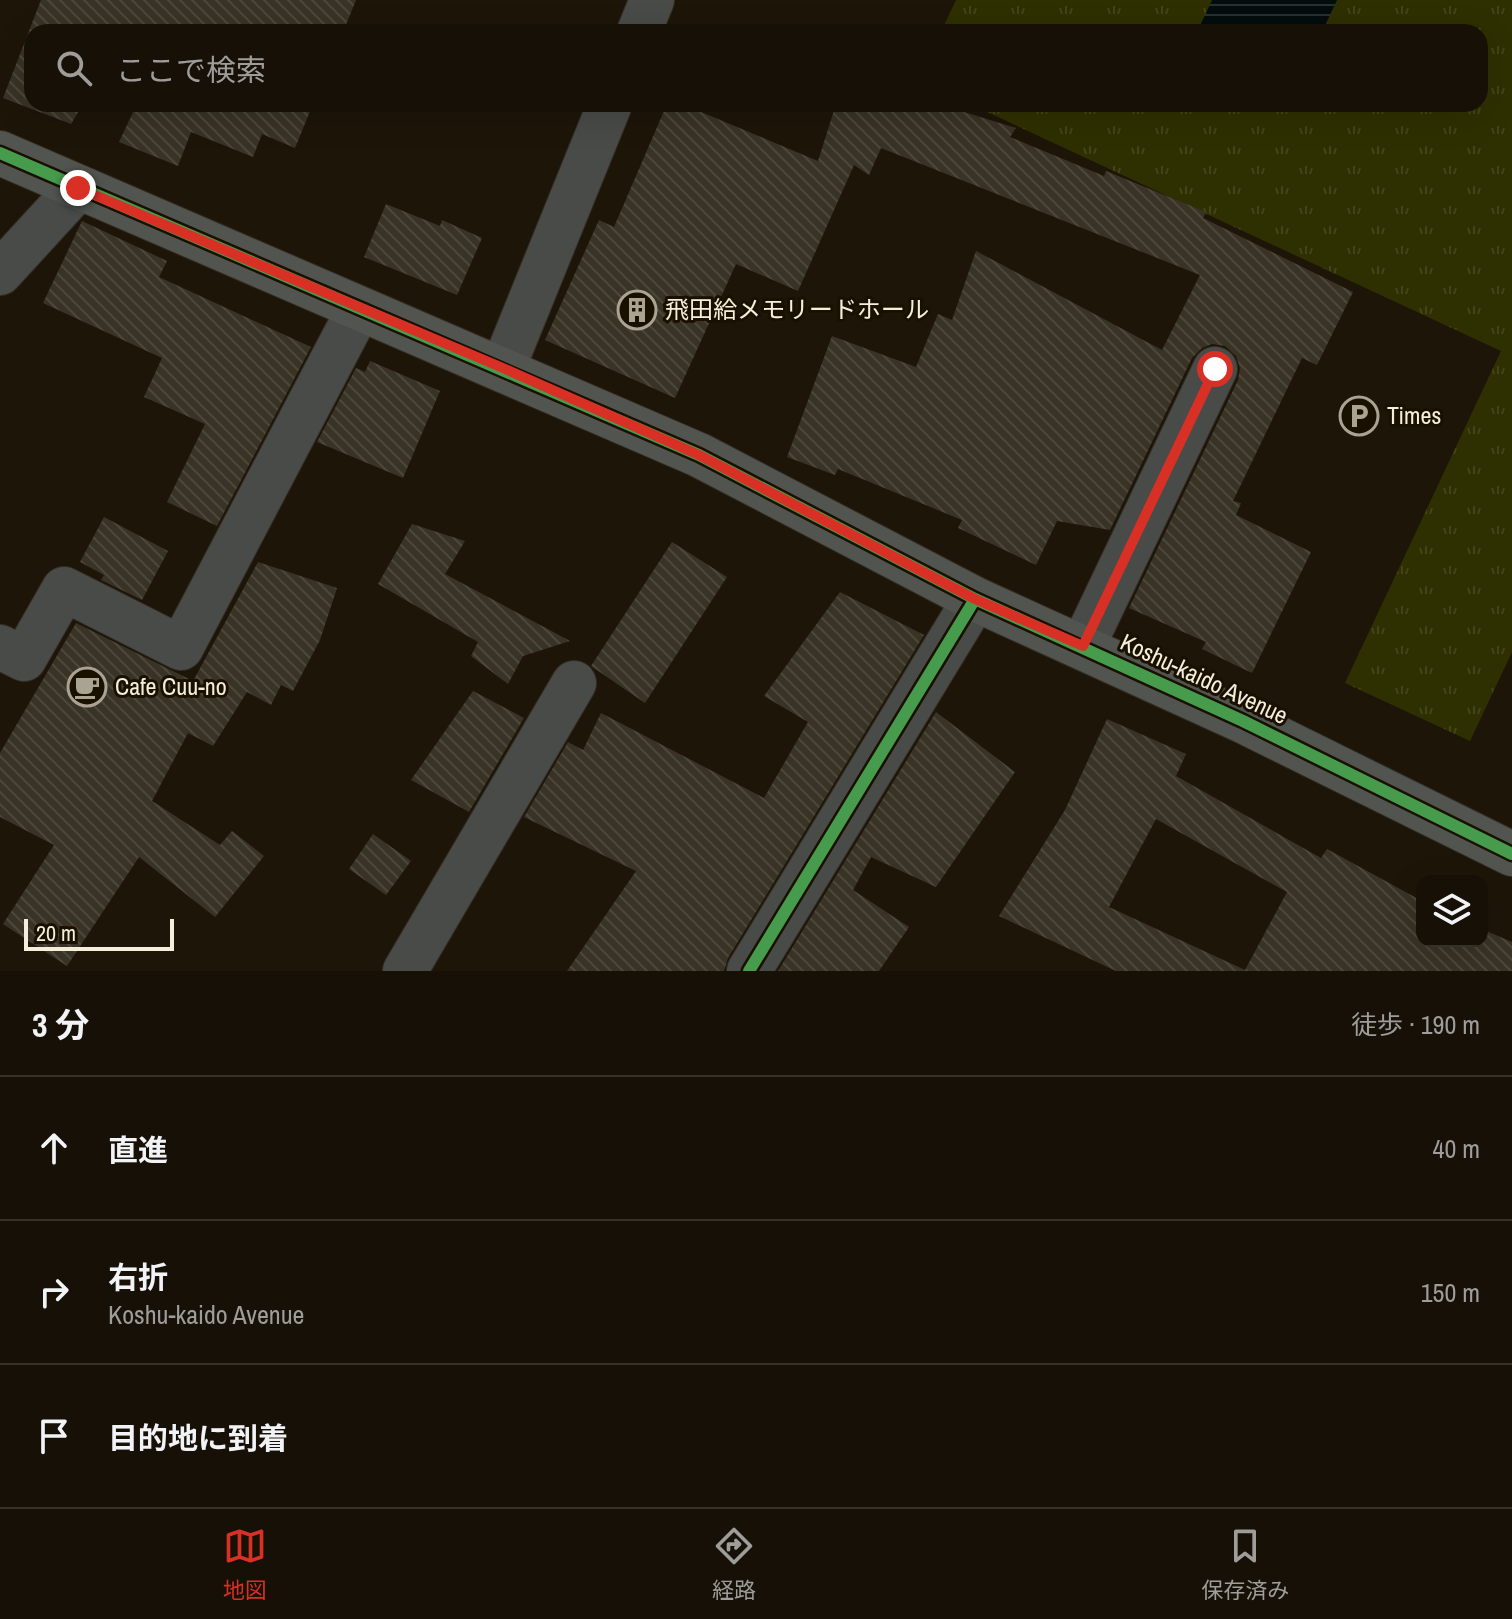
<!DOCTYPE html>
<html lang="ja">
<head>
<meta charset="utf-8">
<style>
	:root { --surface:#161006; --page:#1f1910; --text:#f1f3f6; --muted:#9e9d9b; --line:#353028; --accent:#d93025 }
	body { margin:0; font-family:"Archivo Narrow","Noto Sans JP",sans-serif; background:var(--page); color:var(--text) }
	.controls { position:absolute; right:24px; bottom:24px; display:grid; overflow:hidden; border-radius:16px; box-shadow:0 8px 32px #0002 }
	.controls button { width:72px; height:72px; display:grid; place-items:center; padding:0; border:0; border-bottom:2px solid var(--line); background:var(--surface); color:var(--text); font:40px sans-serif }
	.scale { position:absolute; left:24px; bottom:20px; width:150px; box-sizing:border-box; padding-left:8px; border:4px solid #f6eedd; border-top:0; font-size:22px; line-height:28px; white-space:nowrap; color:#f6eedd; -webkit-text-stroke:6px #191000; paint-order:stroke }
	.stop { position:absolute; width:24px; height:24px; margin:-18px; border:6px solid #d93025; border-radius:50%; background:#fff }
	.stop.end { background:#d93025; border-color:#fff; box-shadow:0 2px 8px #0008 }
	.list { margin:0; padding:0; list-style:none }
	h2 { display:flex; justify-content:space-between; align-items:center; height:104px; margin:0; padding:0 32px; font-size:34px }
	h2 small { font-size:26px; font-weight:400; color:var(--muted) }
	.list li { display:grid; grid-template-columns:52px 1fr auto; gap:24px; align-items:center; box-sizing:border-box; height:144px; padding:0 32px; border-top:2px solid var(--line) }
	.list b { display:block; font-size:30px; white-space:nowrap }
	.list p { margin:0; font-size:26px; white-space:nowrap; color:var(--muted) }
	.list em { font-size:26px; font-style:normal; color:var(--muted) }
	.icon { flex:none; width:44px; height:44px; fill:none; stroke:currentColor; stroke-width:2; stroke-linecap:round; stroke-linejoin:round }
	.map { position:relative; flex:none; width:1512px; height:971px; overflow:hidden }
	.search { position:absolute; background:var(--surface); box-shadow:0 8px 32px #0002; left:24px; right:24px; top:24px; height:88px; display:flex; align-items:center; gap:20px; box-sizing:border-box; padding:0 28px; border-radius:24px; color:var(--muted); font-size:30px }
	.sheet { height:536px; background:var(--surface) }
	nav { display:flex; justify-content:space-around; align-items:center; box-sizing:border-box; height:112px; border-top:2px solid var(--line); background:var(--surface); font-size:22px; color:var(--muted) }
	nav a { display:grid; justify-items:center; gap:4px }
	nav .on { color:var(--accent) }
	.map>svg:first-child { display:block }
	.grass { fill:url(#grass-tufts) }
	.water { fill:url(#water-rules) }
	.building { fill:url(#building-back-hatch); fill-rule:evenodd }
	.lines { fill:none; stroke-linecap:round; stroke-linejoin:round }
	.minor-casing { stroke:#352e23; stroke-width:46 }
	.major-casing { stroke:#352e23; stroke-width:46 }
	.minor { stroke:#494b48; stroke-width:44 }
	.major { stroke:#52554f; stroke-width:44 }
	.cycleway-casing { stroke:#191000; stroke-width:17 }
	.cycleway { stroke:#469c4c; stroke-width:12 }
	.route { stroke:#d93025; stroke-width:10 }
	.labels { text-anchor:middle; stroke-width:6; stroke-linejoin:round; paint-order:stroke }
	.poi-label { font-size:24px; fill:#f6eedd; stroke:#191000; text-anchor:start }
	.street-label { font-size:24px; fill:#f6eedd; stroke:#191000 }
</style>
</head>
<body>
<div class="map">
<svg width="1512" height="971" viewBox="0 0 1512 971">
	<defs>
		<pattern id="grass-tufts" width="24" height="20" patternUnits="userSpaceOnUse" patternTransform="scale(2)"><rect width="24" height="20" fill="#2f3001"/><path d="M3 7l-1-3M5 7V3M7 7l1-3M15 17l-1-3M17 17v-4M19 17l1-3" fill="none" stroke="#444419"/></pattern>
		<pattern id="water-rules" width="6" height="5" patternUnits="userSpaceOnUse" patternTransform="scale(2)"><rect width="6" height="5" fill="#030d0d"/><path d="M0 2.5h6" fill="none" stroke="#283130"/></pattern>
		<pattern id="building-back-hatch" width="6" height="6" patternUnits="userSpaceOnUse" patternTransform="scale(2)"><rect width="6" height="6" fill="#393326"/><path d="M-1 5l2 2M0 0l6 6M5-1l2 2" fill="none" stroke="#4c473b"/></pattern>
	</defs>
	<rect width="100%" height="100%" fill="#1d1508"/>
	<!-- grass -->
	<path class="grass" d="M 956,0 L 1512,0 L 1512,652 L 1470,741 L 1345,683 L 1501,351 L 970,104 L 1480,104 L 1480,32 L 941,32 Z"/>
	<!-- water -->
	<path class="water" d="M 1212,0 L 1337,0 L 1322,32 L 1197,32 Z"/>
	<!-- building -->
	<path class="building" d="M 41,0 L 356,0 L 343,32 L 32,32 L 32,104 L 83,104 L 71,124 L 3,98 Z
		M 137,104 L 313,104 L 295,148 L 262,134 L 253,157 L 191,132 L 178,166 L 119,142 Z
		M 667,104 L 682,104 L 818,161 L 836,104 L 938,104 L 1016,128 L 1010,137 L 1104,176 L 1106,171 L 1206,212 L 1203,218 L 1353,292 L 1317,365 L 1302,358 L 1233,501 L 1241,503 L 1236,515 L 1311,552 L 1252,673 L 1202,649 L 1206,642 L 1129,608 L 1238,380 L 1240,368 L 1236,356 L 1225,346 L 1212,344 L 1202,348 L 1192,358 L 1110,530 L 1057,521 L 1036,565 L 958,528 L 962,520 L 838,469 L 835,475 L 787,457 L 832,336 L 916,367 L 938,314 L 952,320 L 976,251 L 1162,350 L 1200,275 L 881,148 L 869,175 L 854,165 L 798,291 L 736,264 L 675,398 L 545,340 L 599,220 L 614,227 Z
		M 386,204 L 440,226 L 442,220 L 482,238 L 457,295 L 364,257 Z
		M 82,221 L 167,261 L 159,277 L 311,347 L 217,526 L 167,502 L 205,424 L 144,397 L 162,358 L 43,303 Z
		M 370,361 L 440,391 L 403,478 L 317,442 L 356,368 L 365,372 Z
		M 104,517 L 168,551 L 142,600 L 101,580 L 104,575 L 80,562 Z
		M 412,524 L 465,541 L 445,574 L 570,641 L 523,656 L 508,684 L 471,656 L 478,642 L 378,584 Z
		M 672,542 L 727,577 L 645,703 L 591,666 Z
		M 258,562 L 337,588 L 320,640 L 293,691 L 281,685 L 271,705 L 247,692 L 213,746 L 188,733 L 152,801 L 220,845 L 232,831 L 264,856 L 215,917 L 139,857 L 67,966 L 3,924 L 54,845 L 0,817 L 0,753 L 76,623 L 193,681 Z
		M 840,592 L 924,635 L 728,958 L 724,971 L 567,971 L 636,871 L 524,817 L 568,742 L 583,750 L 601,713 L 764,798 L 808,722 L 764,696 Z
		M 473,691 L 524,718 L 469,812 L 411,780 Z
		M 936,712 L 1015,772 L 936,887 L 871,857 L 853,890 L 909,927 L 879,971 L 778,971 Z
		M 1107,719 L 1186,754 L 1176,776 L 1321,858 L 1327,849 L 1422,901 L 1422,941 L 1482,941 L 1482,929 L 1512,942 L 1512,971 L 1116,971 L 999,916 L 1065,810 ZM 1156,819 L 1287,892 L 1245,970 L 1109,907 Z
		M 373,834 L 411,861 L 386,895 L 349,869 Z"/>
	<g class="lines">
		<defs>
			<path id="minor" d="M 639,32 L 652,0
				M 0,273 L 78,188
				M 503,368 L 610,104
				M 1083,646 L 1215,369
				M 0,647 L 24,659 L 64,589 L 181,648 L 359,309
				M 405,971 L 574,683
				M 749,971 L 975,599"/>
			<path id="major" d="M 0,153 L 699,455 L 975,599 L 1243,721 L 1512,854"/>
		</defs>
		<!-- minor casing -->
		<use href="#minor" class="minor-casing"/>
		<!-- major casing -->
		<use href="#major" class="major-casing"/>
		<!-- minor -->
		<use href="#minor" class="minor"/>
		<!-- major -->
		<use href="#major" class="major"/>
		<defs>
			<path id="cycleway" d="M 0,153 L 699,455 L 975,599 L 1243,721 L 1512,854
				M 749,971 L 975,599"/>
		</defs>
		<!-- cycleway casing -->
		<use href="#cycleway" class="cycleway-casing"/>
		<!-- cycleway -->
		<use href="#cycleway" class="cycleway"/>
	</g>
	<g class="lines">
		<!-- route -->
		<path class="route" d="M 78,188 L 503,368 L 699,455 L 975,599 L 1083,646 L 1215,369"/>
	</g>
	<!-- icons -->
	<defs>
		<symbol id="building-ring" viewBox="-11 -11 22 22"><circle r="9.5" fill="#191000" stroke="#aaa292" stroke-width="1.5"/><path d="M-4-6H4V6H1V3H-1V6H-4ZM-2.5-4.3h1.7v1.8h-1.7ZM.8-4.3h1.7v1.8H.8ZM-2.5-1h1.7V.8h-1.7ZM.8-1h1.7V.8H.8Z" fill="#aaa292"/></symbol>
		<symbol id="parking-ring" viewBox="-11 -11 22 22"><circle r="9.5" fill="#191000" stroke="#aaa292" stroke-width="1.5"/><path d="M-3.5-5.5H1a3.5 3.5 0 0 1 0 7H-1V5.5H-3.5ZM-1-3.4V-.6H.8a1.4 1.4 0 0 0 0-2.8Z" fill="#aaa292"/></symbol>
		<symbol id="cafe-ring" viewBox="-11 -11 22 22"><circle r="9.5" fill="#191000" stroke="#aaa292" stroke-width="1.5"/><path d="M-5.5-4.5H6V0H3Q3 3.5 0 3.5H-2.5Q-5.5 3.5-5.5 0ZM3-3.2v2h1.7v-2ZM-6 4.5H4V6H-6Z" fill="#aaa292"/></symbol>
	</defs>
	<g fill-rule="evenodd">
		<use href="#building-ring" x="615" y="288" width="44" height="44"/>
		<use href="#parking-ring" x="1337" y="394" width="44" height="44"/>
		<use href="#cafe-ring" x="65" y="665" width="44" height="44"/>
	</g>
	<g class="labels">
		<!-- poi labels -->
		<g class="poi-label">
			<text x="665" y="318">飛田給メモリードホール</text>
			<text x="1387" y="424">Times</text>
			<text x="115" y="695">Cafe Cuu-no</text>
		</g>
		<!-- street labels -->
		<g class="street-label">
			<text transform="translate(1204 679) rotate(25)" y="8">Koshu-kaido Avenue</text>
		</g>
	</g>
</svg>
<div class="controls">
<button><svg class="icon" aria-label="layers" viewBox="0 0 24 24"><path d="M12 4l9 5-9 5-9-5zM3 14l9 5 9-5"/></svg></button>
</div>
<div class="scale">20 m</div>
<div class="stop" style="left:1215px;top:369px"></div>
<div class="stop end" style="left:78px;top:188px"></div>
<div class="search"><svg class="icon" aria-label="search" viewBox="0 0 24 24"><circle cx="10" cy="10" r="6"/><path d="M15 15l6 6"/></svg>ここで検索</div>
</div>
<section class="sheet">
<h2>3 分<small>徒歩 · 190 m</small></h2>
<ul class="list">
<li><svg class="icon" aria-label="ahead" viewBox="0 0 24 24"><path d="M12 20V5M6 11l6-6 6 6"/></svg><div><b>直進</b></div><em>40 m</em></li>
<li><svg class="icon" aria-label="right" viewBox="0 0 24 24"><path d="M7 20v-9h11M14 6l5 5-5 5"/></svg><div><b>右折</b><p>Koshu-kaido Avenue</p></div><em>150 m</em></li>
<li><svg class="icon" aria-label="arrive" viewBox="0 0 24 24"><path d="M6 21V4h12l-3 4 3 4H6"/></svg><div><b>目的地に到着</b></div></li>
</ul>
</section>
<nav>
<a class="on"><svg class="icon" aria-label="map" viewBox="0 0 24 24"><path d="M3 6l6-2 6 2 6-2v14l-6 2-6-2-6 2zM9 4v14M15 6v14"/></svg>地図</a>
<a><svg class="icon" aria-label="directions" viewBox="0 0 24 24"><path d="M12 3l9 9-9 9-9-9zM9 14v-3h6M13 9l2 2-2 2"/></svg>経路</a>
<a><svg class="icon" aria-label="saved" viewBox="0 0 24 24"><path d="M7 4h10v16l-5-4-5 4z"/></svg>保存済み</a>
</nav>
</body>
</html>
